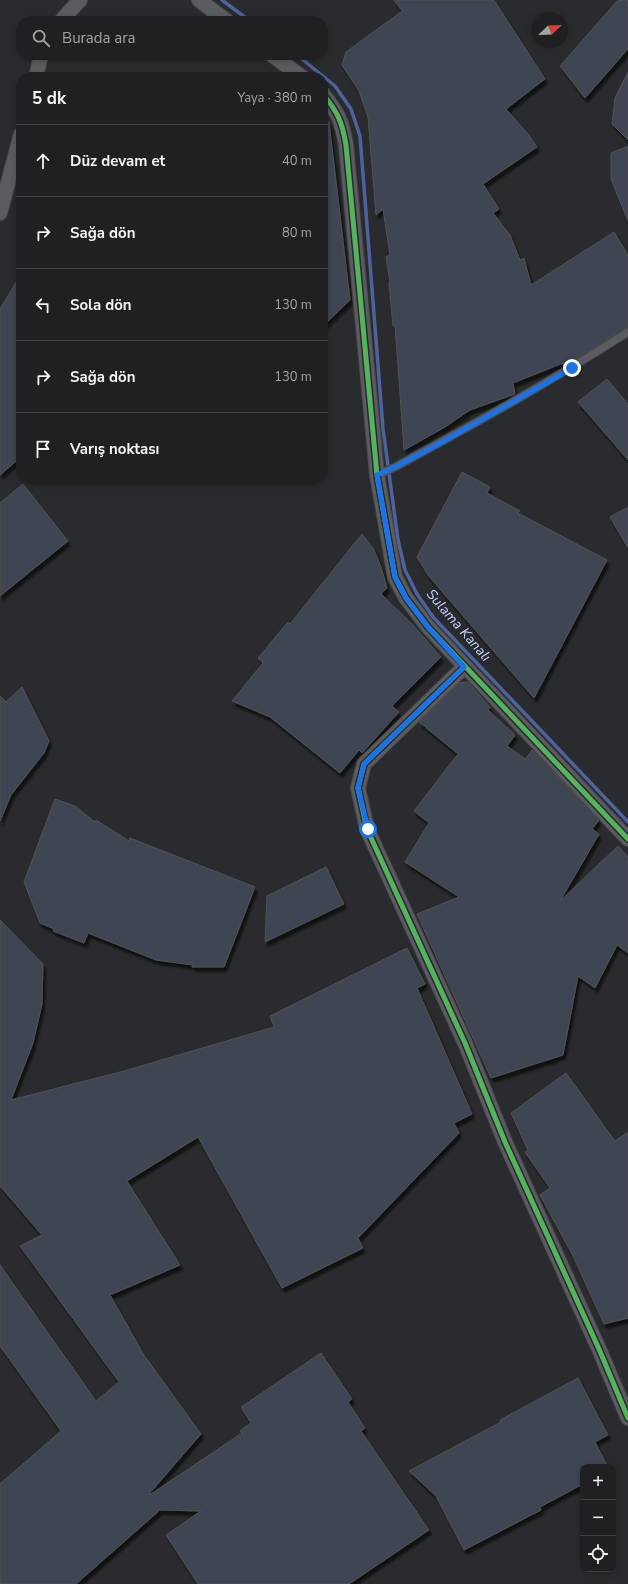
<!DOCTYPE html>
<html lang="tr">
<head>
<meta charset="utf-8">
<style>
	:root { --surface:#202022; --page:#2d2d2f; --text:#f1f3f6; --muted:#a2a3a5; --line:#3d3e40 }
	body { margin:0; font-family:"Nunito Sans",sans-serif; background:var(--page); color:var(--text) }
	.controls { position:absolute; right:12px; bottom:12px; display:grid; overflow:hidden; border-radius:8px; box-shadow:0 2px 6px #0003 }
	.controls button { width:36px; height:36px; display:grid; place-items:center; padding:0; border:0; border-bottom:1px solid var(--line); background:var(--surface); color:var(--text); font:20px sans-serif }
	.compass { position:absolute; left:532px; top:12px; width:36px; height:36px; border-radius:50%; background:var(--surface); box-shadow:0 2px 6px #0003; rotate:67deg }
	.stop { position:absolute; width:12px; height:12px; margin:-9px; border:3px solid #1a73e8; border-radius:50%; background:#fff }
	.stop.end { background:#1a73e8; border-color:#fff; box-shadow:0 1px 4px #0008 }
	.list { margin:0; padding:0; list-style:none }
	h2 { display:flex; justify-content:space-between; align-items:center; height:52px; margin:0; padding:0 16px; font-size:17px }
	h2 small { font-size:13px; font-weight:400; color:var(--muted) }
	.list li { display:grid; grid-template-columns:26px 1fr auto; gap:12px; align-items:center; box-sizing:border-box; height:72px; padding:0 16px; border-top:1px solid var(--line) }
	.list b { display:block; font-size:15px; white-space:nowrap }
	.list em { font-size:13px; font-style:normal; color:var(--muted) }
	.icon { flex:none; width:22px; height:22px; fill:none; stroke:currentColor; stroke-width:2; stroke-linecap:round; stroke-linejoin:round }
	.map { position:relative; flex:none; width:628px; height:1584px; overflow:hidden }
	.search { position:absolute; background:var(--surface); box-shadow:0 2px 6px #0003; left:16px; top:16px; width:312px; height:44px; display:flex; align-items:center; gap:10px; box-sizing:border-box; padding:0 14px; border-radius:16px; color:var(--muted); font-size:15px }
	.panel { position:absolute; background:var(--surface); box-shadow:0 2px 6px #0003; left:16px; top:72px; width:312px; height:412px; border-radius:16px }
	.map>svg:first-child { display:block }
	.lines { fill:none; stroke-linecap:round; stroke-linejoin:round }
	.stream { stroke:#4e629d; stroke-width:3.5 }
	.building { fill:#414552; stroke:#505254; filter:url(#shadow) }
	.lane-casing { stroke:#47484b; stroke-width:9 }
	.street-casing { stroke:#47484b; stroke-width:16 }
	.lane { stroke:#5b5c5f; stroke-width:7 }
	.street { stroke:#5b5c5f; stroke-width:14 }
	.cycleway-casing { stroke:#282a30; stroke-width:8 }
	.cycleway { stroke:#56b35d; stroke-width:5 }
	.route { stroke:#1a73e8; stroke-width:5 }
	.labels { text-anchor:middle; stroke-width:3; stroke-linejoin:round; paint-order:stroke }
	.water-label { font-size:14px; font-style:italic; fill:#c8d6fc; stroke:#282a30 }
</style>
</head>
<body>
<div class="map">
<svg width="628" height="1584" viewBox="0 0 628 1584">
	<defs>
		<filter id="shadow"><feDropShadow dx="2.5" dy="4.5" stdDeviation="1" flood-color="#0009"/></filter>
	</defs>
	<rect width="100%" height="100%" fill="#2a2b2e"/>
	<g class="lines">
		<!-- stream -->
		<path class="stream" d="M 222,0 L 250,21
			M 297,55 L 335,86 L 351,109 L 360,136 L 383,429 L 398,540 L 405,570 L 417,594 L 433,617 L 628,822"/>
	</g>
	<!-- building -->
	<path class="building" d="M 394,0 L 494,0 L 545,79 L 506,109 L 528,134 L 537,147 L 483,184 L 499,209 L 493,213 L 510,235 L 520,260 L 524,258 L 531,285 L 614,232 L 628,255 L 628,327 L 564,366 L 563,363 L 513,383 L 515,394 L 470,410 L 445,427 L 404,450 L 395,325 L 393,326 L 389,283 L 390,282 L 386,257 L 390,255 L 383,209 L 376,215 L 368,117 L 359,91 L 342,65 L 346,52 L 402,11 Z
		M 618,0 L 628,0 L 628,49 L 585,98 L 560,66 Z
		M 628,72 L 628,140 L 612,124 L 615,98 Z
		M 323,122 L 329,122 L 350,300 L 323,326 Z
		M 628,146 L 628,221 L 611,179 L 611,153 Z
		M 21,274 L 21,457 L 0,475 L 0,309 Z
		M 607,379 L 628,404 L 628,460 L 578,402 Z
		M 462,472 L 490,487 L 487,493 L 520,511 L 518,513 L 607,560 L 534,698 L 438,587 L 428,575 L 417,557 Z
		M 23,484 L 68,541 L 0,596 L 0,503 Z
		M 628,507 L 628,548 L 610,517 Z
		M 362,534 L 373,548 L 381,567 L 387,588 L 381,594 L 412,624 L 441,657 L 392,706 L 399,712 L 362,753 L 359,750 L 340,773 L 270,717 L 232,701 L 263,663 L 258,658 L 288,622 L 290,624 Z
		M 468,682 L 490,707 L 488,710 L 515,735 L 507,746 L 525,759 L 532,750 L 599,820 L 592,829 L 599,834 L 560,901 L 618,846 L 628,857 L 628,953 L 617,945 L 595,988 L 578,976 L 563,1055 L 491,1078 L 417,914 L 459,897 L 405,862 L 429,823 L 414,811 L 458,754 L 419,722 L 459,683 Z
		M 22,687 L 49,741 L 44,753 L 11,795 L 0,821 L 0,696 L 6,702 Z
		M 55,799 L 75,806 L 95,822 L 96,820 L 129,841 L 130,838 L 255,887 L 224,967 L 192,967 L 193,965 L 156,960 L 88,933 L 84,943 L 53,931 L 54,929 L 40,923 L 24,882 Z
		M 326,867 L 344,904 L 265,942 L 267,896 Z
		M 0,920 L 43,964 L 42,1004 L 33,1043 L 11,1100 L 124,1071 L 274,1027 L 270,1016 L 407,948 L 425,984 L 417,988 L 472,1114 L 454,1123 L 459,1133 L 358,1238 L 363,1248 L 282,1288 L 198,1137 L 127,1181 L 180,1265 L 110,1295 L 144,1355 L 201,1434 L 150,1493 L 151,1494 L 242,1433 L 240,1431 L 251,1423 L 241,1407 L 321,1353 L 352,1399 L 348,1402 L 365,1428 L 361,1431 L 429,1530 L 349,1584 L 198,1584 L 166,1535 L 201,1511 L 160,1510 L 76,1584 L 0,1584 L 0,1484 L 61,1431 L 0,1346 L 0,1265 L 96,1401 L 119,1382 L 20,1246 L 42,1235 L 0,1186 Z
		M 566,1073 L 615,1141 L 628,1132 L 628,1318 L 604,1324 L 573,1256 L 540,1195 L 550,1188 L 525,1152 L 528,1150 L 511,1113 Z
		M 578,1378 L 608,1435 L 595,1442 L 608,1467 L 583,1467 L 583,1484 L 540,1507 L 541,1510 L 464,1550 L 436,1496 L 409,1471 L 501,1422 L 500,1420 Z"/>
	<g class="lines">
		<defs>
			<path id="lane" d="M 377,475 L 395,467 C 474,424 552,381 628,332"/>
			<path id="street" d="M 199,0 L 227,21
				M 61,21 L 80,0
				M 272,55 L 302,77
				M 36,77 L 41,55
				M 323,94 C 338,113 342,121 346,145 L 377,475 L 395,577 L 406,598 L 428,627 L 628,839
				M 0,213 L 21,134
				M 464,667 L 364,764 L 358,788 L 367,829 L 465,1043 L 505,1142 L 599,1349 L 628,1418"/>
		</defs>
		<!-- lane casing -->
		<use href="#lane" class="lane-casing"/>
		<!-- street casing -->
		<use href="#street" class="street-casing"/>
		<!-- lane -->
		<use href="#lane" class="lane"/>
		<!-- street -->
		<use href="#street" class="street"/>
		<defs>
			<path id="cycleway" d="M 323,94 C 338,113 342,121 346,145 L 377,475 L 395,577 L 406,598 L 428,627 L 628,839
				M 464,667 L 364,764 L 358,788 L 367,829 L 465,1043 L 505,1142 L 599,1349 L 628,1418"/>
		</defs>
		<!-- cycleway casing -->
		<use href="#cycleway" class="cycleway-casing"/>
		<!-- cycleway -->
		<use href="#cycleway" class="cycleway"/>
	</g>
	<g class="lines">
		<!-- route -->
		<path class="route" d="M 368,829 L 358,788 L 364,764 L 464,667 L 428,627 L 406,598 L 395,577 L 377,475 L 395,467 L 444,441 L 572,368"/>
	</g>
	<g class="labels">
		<!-- water labels -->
		<g class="water-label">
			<text transform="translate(459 625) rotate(49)" y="5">Sulama Kanalı</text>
		</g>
	</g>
</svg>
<div class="controls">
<button>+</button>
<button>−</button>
<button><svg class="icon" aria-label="locate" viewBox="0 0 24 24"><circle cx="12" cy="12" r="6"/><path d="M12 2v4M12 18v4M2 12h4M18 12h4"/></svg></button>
</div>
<svg class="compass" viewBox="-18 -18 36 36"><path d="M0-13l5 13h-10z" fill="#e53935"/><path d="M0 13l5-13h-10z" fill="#a2a3a5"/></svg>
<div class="stop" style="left:368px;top:829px"></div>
<div class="stop end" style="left:572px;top:368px"></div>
<div class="search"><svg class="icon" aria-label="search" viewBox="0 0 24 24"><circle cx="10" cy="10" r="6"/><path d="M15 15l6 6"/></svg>Burada ara</div>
<section class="panel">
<h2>5 dk<small>Yaya · 380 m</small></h2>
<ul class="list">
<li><svg class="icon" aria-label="ahead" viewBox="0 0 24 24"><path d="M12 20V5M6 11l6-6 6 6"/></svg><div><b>Düz devam et</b></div><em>40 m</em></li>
<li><svg class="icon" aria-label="right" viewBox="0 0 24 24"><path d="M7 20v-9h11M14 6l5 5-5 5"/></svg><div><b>Sağa dön</b></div><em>80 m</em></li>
<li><svg class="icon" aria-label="left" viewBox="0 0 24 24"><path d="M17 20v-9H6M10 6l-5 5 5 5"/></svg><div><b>Sola dön</b></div><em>130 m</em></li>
<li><svg class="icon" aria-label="right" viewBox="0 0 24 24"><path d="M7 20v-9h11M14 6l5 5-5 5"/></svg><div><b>Sağa dön</b></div><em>130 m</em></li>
<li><svg class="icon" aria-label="arrive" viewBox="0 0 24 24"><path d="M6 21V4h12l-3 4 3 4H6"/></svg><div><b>Varış noktası</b></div></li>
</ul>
</section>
</div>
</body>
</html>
